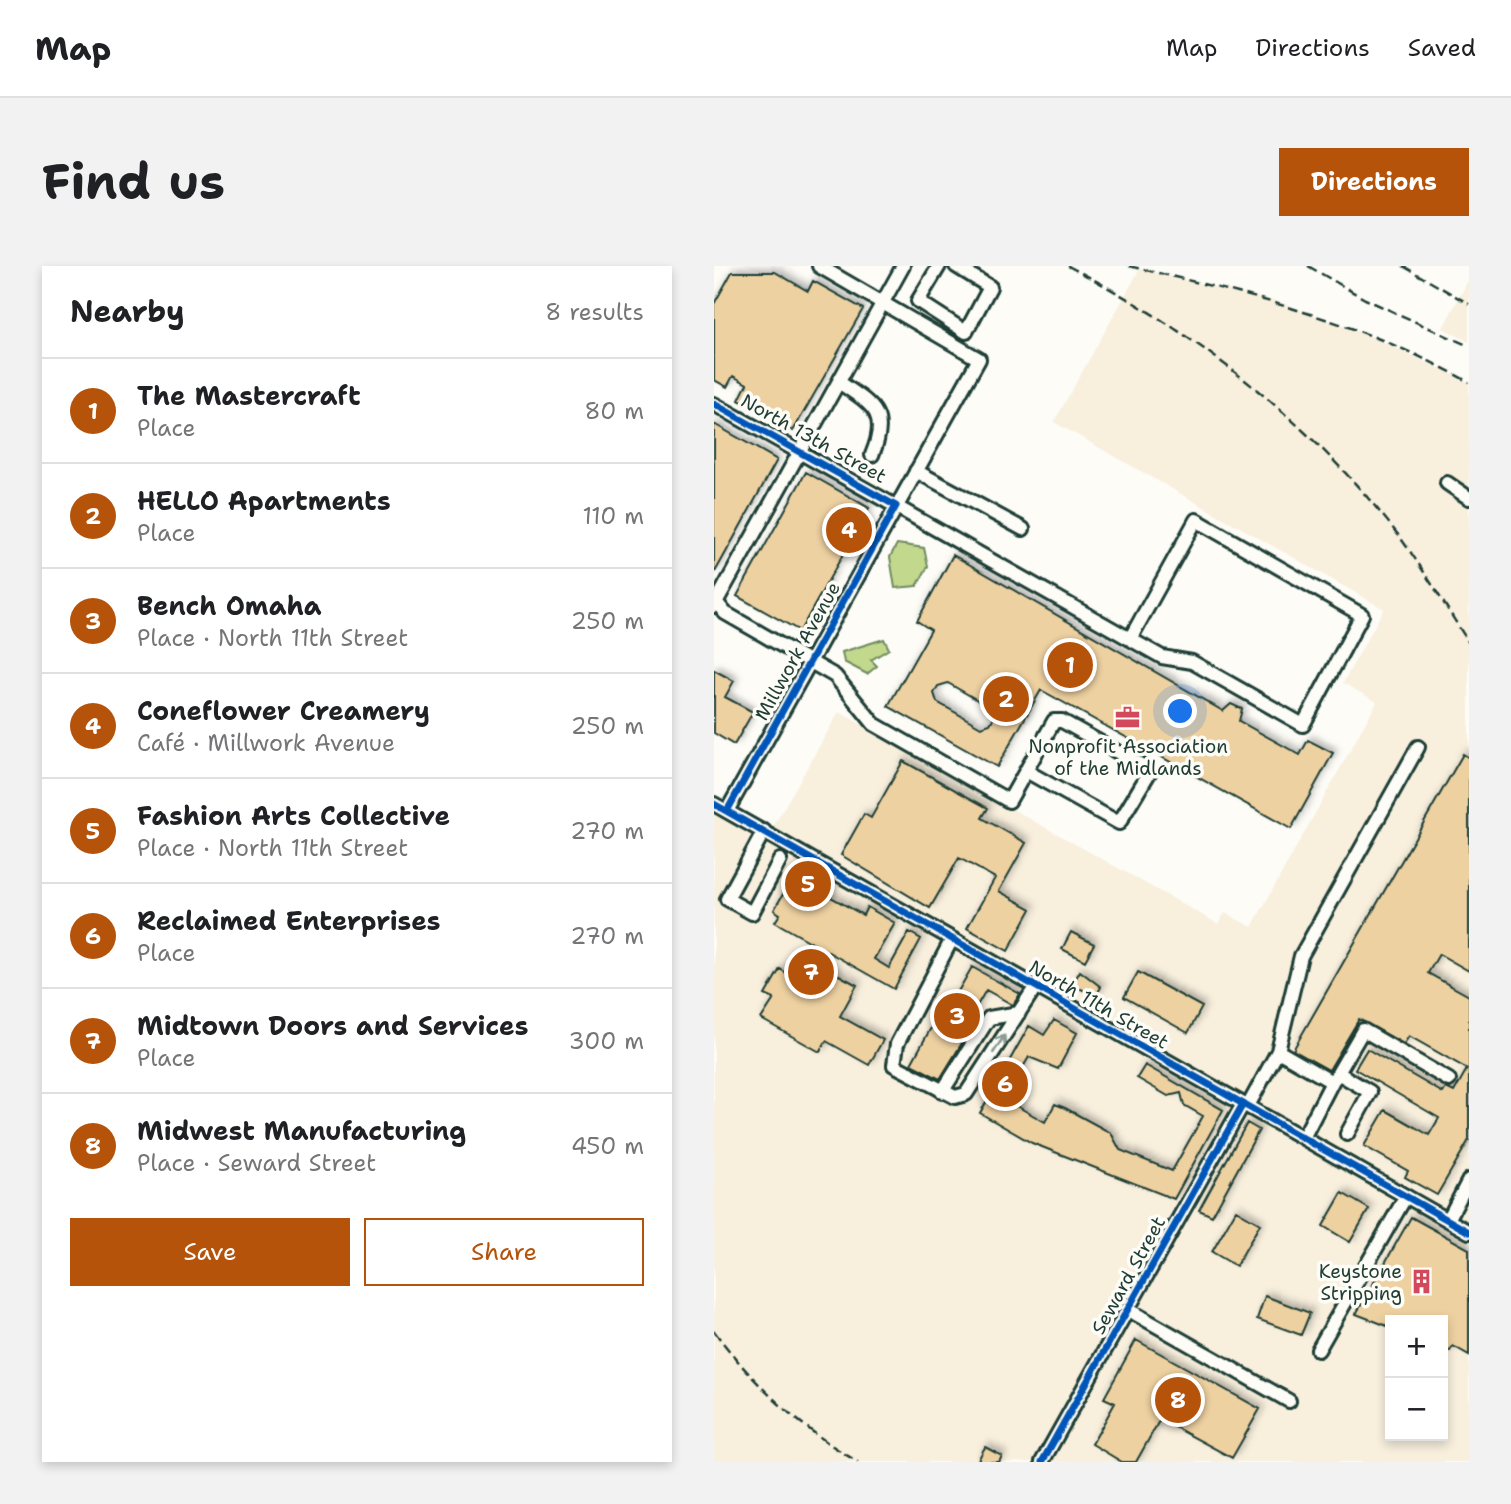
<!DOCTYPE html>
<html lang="en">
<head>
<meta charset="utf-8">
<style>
	:root { --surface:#fff; --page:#f2f2f2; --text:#202124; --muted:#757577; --line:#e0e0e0; --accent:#b45309 }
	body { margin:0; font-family:"Shantell Sans",sans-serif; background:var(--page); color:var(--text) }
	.controls { position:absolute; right:21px; bottom:21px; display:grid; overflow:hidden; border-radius:0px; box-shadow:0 4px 10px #0003 }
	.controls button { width:63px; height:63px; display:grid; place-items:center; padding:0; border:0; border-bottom:2px solid var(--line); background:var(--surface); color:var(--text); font:35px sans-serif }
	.you { position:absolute; left:467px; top:446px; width:24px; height:24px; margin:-18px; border:5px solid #fff; border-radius:50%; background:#1a73e8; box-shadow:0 0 0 10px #1a73e833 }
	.badge { display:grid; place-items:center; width:46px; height:46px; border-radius:50%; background:var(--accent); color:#fff; font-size:23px; font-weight:700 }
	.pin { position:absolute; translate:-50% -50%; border:4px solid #fff; box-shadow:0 2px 7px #0006 }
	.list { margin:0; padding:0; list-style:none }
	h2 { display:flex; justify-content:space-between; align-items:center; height:91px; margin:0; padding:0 28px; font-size:30px }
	h2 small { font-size:23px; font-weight:400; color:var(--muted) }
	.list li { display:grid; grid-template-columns:46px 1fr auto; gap:21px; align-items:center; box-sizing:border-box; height:105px; padding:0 28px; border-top:2px solid var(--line) }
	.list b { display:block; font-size:26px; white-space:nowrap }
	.list p { margin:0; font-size:23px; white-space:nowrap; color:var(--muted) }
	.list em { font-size:23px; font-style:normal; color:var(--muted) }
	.actions { display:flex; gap:14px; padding:21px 28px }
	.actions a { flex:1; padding:16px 0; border:2px solid var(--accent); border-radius:0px; text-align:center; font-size:24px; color:var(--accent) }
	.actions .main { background:var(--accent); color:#fff }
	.map { position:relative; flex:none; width:755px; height:1196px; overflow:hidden; border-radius:0px }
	header { display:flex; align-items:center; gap:42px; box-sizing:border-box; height:98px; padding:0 35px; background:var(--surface); border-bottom:2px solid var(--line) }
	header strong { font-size:33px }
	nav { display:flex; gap:38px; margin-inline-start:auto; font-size:24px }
	.intro { display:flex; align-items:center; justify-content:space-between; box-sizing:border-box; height:168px; padding:0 42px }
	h1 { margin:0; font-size:49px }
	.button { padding:18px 32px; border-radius:0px; background:var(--accent); color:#fff; font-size:24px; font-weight:700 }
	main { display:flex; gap:42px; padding:0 42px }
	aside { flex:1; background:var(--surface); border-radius:0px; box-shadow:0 4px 10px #0003 }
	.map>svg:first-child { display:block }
	.built { fill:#f8efdd; fill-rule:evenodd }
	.green { fill:#c2d88d; stroke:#708a60; stroke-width:2 }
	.building { fill:#eed1a1; stroke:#1f3d34; stroke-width:2; fill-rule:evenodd; filter:url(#shadow) }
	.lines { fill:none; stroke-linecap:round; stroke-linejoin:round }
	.minor-casing { stroke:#1f3d34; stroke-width:18 }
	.minor { stroke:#fdfcf7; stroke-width:12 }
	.rail { stroke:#1f3d34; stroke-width:2.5; stroke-dasharray:10 5; stroke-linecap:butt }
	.cycleway-casing { stroke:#fdfcf7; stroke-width:11 }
	.cycleway { stroke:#0057b8; stroke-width:7 }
	.oneway { stroke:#8e9c96 }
	.labels { text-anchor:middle; stroke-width:7; stroke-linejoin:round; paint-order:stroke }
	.street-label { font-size:19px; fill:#1f3d34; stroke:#fdfcf7 }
	.poi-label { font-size:19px; fill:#1f3d34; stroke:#fdfcf7 }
</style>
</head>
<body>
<header>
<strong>Map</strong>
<nav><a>Map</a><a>Directions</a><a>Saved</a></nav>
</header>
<div class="intro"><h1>Find us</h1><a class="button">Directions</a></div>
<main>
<aside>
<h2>Nearby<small>8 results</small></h2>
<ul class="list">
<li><span class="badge">1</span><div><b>The Mastercraft</b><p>Place</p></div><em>80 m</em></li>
<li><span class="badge">2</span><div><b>HELLO Apartments</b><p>Place</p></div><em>110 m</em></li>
<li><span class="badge">3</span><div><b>Bench Omaha</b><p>Place · North 11th Street</p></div><em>250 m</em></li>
<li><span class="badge">4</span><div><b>Coneflower Creamery</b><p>Café · Millwork Avenue</p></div><em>250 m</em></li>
<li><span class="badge">5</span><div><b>Fashion Arts Collective</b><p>Place · North 11th Street</p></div><em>270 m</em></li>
<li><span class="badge">6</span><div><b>Reclaimed Enterprises</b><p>Place</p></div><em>270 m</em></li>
<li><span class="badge">7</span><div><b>Midtown Doors and Services</b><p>Place</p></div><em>300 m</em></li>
<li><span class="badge">8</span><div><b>Midwest Manufacturing</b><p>Place · Seward Street</p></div><em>450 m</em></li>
</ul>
<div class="actions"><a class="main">Save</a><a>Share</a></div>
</aside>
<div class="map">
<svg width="755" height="1196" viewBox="0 0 755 1196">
	<defs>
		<filter id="shadow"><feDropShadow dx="3.5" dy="-3.5" stdDeviation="3.5" flood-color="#0004"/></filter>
	</defs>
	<rect width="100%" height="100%" fill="#fdfcf7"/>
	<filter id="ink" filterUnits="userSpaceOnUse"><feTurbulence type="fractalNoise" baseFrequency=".0143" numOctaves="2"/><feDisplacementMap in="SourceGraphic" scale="14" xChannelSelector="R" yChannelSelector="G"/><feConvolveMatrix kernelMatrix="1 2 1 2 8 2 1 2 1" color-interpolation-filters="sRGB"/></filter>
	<g filter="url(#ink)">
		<!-- built -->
		<path class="built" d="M 426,3 L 568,37 L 659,71 L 755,116 L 755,1196 L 0,1196 L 0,538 L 55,568 L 125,446 L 504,658 L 511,647 L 538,661 L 663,436 L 629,417 L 670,343 L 340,156 ZM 676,1054 L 729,1054 L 729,1170 L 676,1170 Z
			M 755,13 L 755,76 L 729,62 Z"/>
		<!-- green -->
		<path class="green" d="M 183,278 L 210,282 L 214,300 L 203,320 L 181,322 L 176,291 Z
			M 170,373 L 175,383 L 157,394 L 163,400 L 153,408 L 130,396 L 128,386 Z"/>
		<!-- building -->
		<path class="building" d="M 18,6 L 61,6 L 94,25 L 99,15 L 149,43 L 79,165 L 25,134 L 33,118 L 19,110 L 13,121 L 0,114 L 0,38 Z
			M 0,158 L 63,194 L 0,308 Z
			M 92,206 L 155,242 L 86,365 L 23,330 Z
			M 239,289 L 509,445 L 517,438 L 528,443 L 525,455 L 586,489 L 594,474 L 619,487 L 577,563 L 327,424 L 283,501 L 174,440 L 217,364 L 203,355 ZM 234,417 L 277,442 L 280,451 L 276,458 L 267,461 L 223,436 L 220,427 L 224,420 Z
			M 0,404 L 20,415 L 11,431 L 39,446 L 20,479 L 0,467 Z
			M 749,488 L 755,492 L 755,705 L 725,688 L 714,707 L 755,730 L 755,874 L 723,929 L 691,911 L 694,905 L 650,880 L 671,844 L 715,869 L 725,852 L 641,803 L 653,783 L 729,827 L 732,822 L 740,826 L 753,803 L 695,770 L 690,778 L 645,753 L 615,804 L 579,784 Z
			M 189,495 L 274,542 L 268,552 L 312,577 L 285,625 L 317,643 L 294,685 L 253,662 L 281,612 L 245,592 L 216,642 L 127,589 L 150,548 L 157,552 Z
			M 84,602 L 114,619 L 110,627 L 149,649 L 153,641 L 181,657 L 160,693 L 175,702 L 195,666 L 207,673 L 180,723 L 61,656 L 66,648 L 60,644 Z
			M 357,666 L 380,678 L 371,695 L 348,683 Z
			M 85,687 L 143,719 L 126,750 L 169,774 L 155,799 L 112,775 L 106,786 L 47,753 L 60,733 L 51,729 L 66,703 L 74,708 Z
			M 258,701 L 306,728 L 299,739 L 272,724 L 243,774 L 248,777 L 226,813 L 197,798 L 218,760 L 223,762 Z
			M 366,705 L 387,721 L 382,730 L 358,719 Z
			M 424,706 L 488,741 L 474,767 L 410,731 Z
			M 340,754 L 363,767 L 344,803 L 315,791 L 290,833 L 331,856 L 341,838 L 351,842 L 397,867 L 406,884 L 458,905 L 489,850 L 470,839 L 467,827 L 454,830 L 423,812 L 431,799 L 509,844 L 460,933 L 318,877 L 266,847 L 315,760 L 330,769 Z
			M 533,857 L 545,864 L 498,950 L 485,944 Z
			M 628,927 L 655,943 L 636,976 L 609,960 Z
			M 522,944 L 546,958 L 522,1000 L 498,986 Z
			M 697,951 L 755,983 L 755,1089 L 739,1080 L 736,1085 L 729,1082 L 729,1054 L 676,1054 L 676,1061 L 642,1048 Z
			M 551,1030 L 596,1047 L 587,1069 L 543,1053 Z
			M 422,1074 L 546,1143 L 518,1192 L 446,1153 L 422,1196 L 408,1196 L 378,1178 L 401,1137 L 390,1132 Z
			M 271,1181 L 288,1190 L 285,1196 L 263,1196 Z"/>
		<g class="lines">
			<defs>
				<path id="minor" d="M 225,0 L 204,35 L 252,66 L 276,21 L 242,0
					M 125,116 C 158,139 176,146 158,189
					M 0,138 C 139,216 277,294 416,373 L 448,391 L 478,396 L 589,459 L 648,349 L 482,254 L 416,373
					M 202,205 L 309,263
					M 733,217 L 755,232
					M 0,333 L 11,347 L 121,410 L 160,458 L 295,535 L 340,455 L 348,455 L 434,503 L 435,507 L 405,557 L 312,505
					M 0,340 L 189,0
					M 0,538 L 755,966
					M 13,545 L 265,93 L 105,0
					M 50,565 L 13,633 L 38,647 L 66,594
					M 238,673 L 183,778 L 180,799 L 241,831 L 252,828 L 322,720
					M 564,785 L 587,690 L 704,481
					M 624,807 L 649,764 L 735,814
					M 620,813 L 624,807 L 656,826 L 633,868
					M 228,826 L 275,752 L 305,747
					M 534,840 L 564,785 L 618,816 L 589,872
					M 734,954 L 755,914
					M 413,1043 L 575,1135
					M 604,1084 L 692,930
					M 328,1196 L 529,838"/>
			</defs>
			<!-- minor casing -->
			<use href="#minor" class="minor-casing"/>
			<!-- minor -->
			<use href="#minor" class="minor"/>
			<!-- rail -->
			<path class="rail" d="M 354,0 C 481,65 598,157 685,270 C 710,304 732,341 755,377
				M 415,0 C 536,29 644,54 755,116
				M 594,0 L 651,33 L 755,80
				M 689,0 L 755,38
				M 0,1065 C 40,1119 86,1162 144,1196"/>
			<defs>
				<path id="cycleway" d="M 0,138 L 182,240 L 13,545
					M 0,538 L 755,966
					M 328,1196 L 529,838"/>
			</defs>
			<!-- cycleway casing -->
			<use href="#cycleway" class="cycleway-casing"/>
			<!-- cycleway -->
			<use href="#cycleway" class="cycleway"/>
		</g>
		<!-- one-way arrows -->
		<defs><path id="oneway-shaft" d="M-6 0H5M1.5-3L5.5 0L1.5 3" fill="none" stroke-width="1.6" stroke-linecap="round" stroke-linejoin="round" transform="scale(1.75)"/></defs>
		<use class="oneway" href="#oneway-shaft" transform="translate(285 778) rotate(-57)"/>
	</g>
	<!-- icons -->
	<defs>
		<symbol id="office-bare" viewBox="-9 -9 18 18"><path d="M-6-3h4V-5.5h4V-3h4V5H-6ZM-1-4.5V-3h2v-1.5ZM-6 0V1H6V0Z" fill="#d1495b" stroke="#fdfcf7" stroke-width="2.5" paint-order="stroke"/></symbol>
		<symbol id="building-bare" viewBox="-9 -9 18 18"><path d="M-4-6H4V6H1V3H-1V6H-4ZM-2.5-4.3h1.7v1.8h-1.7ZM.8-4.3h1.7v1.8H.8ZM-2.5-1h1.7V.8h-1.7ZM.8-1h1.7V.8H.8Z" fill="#d1495b" stroke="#fdfcf7" stroke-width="2.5" paint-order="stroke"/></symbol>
	</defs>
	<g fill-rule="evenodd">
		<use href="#office-bare" x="396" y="434" width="35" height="35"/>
		<use href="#building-bare" x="690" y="998" width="35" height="35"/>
	</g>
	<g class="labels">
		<!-- street labels -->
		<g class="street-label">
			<text transform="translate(100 172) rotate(29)" y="7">North 13th Street</text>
			<text transform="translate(83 385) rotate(-61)" y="7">Millwork Avenue</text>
			<text transform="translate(385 738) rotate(30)" y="7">North 11th Street</text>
			<text transform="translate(414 1009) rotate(-61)" y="7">Seward Street</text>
		</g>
		<!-- poi labels -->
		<g class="poi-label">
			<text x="414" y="487">Nonprofit Association<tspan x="414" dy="22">of the Midlands</tspan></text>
			<text x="688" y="1012" text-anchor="end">Keystone<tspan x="688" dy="22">Stripping</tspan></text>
		</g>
	</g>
</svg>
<div class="controls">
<button>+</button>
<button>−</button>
</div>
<div class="you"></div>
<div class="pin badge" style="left:356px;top:399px">1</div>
<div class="pin badge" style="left:292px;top:433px">2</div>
<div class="pin badge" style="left:243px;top:750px">3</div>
<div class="pin badge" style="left:135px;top:264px">4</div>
<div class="pin badge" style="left:94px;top:618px">5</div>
<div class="pin badge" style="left:291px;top:818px">6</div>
<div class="pin badge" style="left:97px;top:706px">7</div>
<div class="pin badge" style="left:464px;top:1134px">8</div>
</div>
</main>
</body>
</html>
